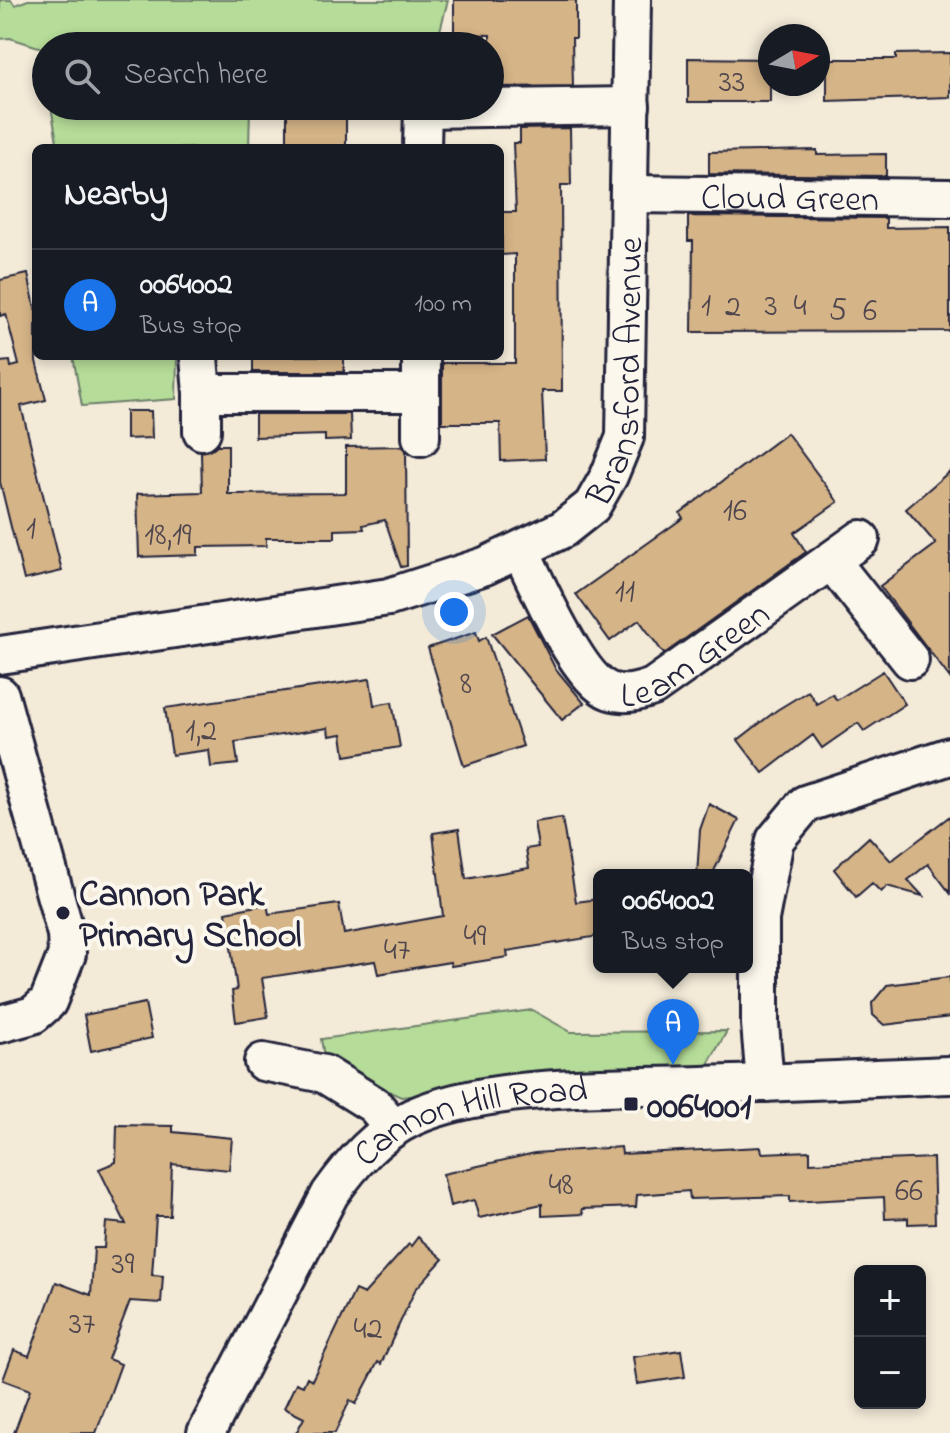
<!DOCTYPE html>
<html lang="en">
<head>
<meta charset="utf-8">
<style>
	:root { --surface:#171b24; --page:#242831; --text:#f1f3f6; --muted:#9ea1a6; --line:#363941; --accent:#1a73e8 }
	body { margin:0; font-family:"Indie Flower",sans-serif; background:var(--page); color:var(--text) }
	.controls { position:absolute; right:24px; bottom:24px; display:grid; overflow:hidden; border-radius:12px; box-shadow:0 4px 12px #0003 }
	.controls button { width:72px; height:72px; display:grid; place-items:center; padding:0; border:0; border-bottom:2px solid var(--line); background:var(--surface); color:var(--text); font:40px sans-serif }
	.compass { position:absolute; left:758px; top:24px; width:72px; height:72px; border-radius:50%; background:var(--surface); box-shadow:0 4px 12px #0003; rotate:80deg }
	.you { position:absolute; left:454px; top:612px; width:28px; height:28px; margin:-20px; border:6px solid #fff; border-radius:50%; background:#1a73e8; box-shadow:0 0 0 12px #1a73e833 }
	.badge { display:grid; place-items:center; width:52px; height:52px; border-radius:50%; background:var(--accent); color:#fff; font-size:26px; font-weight:700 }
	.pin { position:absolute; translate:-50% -66px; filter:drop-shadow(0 2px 4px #0008) }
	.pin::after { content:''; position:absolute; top:42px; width:28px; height:24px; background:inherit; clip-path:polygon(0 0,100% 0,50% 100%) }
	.popup { position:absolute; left:593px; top:869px; width:160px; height:104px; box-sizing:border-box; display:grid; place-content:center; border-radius:12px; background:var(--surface); filter:drop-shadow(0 2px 6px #0005); font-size:26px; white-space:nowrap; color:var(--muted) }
	.popup b { font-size:30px; color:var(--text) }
	.popup::after { content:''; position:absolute; left:50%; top:100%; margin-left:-16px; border:16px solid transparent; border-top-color:var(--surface) }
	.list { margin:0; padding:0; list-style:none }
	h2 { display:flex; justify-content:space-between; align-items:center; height:104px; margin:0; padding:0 32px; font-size:34px }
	h2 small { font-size:26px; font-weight:400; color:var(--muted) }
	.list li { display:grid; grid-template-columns:52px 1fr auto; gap:24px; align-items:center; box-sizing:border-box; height:112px; padding:0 32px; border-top:2px solid var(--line) }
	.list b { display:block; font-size:30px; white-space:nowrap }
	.list p { margin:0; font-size:26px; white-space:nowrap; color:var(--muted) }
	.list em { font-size:26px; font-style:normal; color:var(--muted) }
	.icon { flex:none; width:44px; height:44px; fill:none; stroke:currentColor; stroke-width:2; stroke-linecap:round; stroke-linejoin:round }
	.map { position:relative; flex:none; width:950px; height:1433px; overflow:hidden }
	.search { position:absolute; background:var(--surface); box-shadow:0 4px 12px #0003; left:32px; top:32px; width:472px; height:88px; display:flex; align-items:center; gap:20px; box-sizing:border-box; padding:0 28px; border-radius:44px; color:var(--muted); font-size:30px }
	.panel { position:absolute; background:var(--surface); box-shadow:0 4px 12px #0003; left:32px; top:144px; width:472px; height:216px; border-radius:12px }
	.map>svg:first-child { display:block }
	.green { fill:#b5dc98; stroke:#6c7f6a; stroke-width:2 }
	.building { fill:#d5b487; stroke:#22223b; stroke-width:2 }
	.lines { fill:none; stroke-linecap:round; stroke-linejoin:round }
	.minor-casing { stroke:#22223b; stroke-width:42 }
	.minor { stroke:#fbf7ec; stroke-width:36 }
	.poi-dot { fill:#22223b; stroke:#fbf7ec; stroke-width:3 }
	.labels { text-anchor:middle; stroke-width:8; stroke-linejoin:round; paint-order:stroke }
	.number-label { font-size:32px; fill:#4f464e }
	.street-label { font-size:36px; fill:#22223b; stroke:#fbf7ec }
	.poi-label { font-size:36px; font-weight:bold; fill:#22223b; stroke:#fbf7ec; text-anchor:start }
</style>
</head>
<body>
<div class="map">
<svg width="950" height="1433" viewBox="0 0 950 1433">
	<rect width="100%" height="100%" fill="#f3ead8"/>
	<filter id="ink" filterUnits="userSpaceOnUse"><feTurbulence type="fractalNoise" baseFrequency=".0125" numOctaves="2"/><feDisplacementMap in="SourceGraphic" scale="16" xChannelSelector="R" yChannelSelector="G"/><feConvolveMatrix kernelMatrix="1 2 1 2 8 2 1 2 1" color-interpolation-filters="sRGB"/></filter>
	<g filter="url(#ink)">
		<!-- green -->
		<path class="green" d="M 0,0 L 11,0 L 15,5 L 28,0 L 448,0 L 436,46 L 46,46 L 46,74 L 42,48 L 10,38 L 0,39 Z
			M 51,106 L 250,106 L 249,148 L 58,148 Z
			M 73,356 L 177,356 L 176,399 L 82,406 Z
			M 532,1010 L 571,1032 L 727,1031 L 707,1066 L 401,1097 L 325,1062 L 321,1039 Z"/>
		<!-- building -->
		<path class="building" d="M 454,0 L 576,0 L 576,38 L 572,38 L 573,86 L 490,87 L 490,35 L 454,34 Z
			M 950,53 L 950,97 L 827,101 L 827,59 L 896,59 L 896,54 Z
			M 688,58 L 770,59 L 770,102 L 688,102 Z
			M 287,106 L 346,106 L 346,148 L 287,148 Z
			M 570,128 L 571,185 L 561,185 L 562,391 L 542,391 L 545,459 L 501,461 L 500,423 L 442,423 L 442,363 L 515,363 L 515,254 L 502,255 L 501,212 L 516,212 L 513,143 L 520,143 L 520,129 Z
			M 817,150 L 817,155 L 886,154 L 886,176 L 709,174 L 709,152 Z
			M 688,216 L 886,218 L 886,228 L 950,227 L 950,331 L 692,332 L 693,241 L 688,241 Z
			M 28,274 L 36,312 L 36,361 L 46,400 L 21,406 L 62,571 L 24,580 L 0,482 L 0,362 L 10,361 L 11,367 L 19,365 L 6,314 L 0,316 L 0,280 Z
			M 253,356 L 344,356 L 344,372 L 253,372 Z
			M 126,411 L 151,411 L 152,438 L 126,439 Z
			M 255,414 L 350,414 L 351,440 L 325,441 L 325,435 L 255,437 Z
			M 787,433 L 838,502 L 794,533 L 806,552 L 664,654 L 639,620 L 610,641 L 576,594 L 683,518 L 680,513 Z
			M 217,445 L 228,445 L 228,494 L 346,493 L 346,447 L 402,446 L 406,450 L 407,566 L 401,567 L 385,520 L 363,525 L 364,529 L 335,530 L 335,538 L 266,538 L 266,546 L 198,547 L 198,555 L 139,557 L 137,494 L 202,492 L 201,452 L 212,449 Z
			M 950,471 L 950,678 L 880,586 L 936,544 L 906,509 Z
			M 528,615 L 555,668 L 584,703 L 562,720 L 492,634 Z
			M 476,632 L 479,641 L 486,637 L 523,746 L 464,766 L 428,648 Z
			M 883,671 L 905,704 L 864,731 L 858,723 L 822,748 L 813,735 L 763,773 L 738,740 L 777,710 L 808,691 L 817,704 L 832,694 L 837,700 Z
			M 370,679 L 374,705 L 392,702 L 400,747 L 345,756 L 342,734 L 329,736 L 328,728 L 235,742 L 238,764 L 211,767 L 209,750 L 172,755 L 165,708 Z
			M 709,804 L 739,820 L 712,875 L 697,875 L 700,830 Z
			M 950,816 L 950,893 L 928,864 L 908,880 L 923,896 L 887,886 L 881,892 L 872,883 L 856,897 L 834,869 L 869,837 L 891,861 Z
			M 562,818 L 576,902 L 599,899 L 599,936 L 507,951 L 508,957 L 451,966 L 450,962 L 378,974 L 375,961 L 262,978 L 268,1017 L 236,1022 L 232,991 L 237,990 L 226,912 L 267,904 L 269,914 L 339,904 L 344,934 L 443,916 L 433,833 L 459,829 L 466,879 L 529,868 L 526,849 L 538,847 L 534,822 Z
			M 950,977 L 950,1017 L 884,1025 L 873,1015 L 872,1003 L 887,985 Z
			M 145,1003 L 152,1038 L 91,1051 L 84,1015 Z
			M 117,1125 L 173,1126 L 173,1132 L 232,1138 L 229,1170 L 172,1164 L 170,1216 L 156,1216 L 152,1275 L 163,1276 L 161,1303 L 130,1301 L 108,1359 L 121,1364 L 96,1433 L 14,1433 L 30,1390 L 3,1380 L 14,1350 L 29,1356 L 56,1282 L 91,1295 L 94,1248 L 104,1248 L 106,1222 L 126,1224 L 99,1169 L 116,1162 Z
			M 621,1147 L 622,1154 L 761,1147 L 762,1153 L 810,1151 L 810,1163 L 933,1158 L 935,1223 L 908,1224 L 908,1218 L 885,1219 L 884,1197 L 790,1202 L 790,1196 L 690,1199 L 689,1191 L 637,1195 L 636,1207 L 582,1209 L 583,1214 L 542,1216 L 542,1204 L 479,1218 L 474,1200 L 450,1206 L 443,1174 L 535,1153 Z
			M 418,1237 L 443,1259 L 415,1290 L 381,1364 L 378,1362 L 356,1404 L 350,1400 L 335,1433 L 296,1433 L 304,1418 L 284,1408 L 296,1383 L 303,1386 L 307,1377 L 312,1380 L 355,1290 L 364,1294 L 409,1244 L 411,1246 Z
			M 681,1350 L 685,1377 L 637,1384 L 633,1357 Z"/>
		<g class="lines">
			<defs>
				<g id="minor">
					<path d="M 423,109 L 631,106"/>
					<path d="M 422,148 L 423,106"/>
					<path id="s1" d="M 630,194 L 950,198"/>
					<path d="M 421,356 L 421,437"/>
					<path d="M 199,357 L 202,393 L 202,431"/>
					<path d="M 202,393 L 420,393"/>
					<path id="s2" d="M 521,551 C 536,582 578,680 610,691 C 625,696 639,692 653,687 L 861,539"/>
					<path d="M 832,562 L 910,660"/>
					<path id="s3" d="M 0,655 L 389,597 L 485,566 L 563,529 L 592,506 L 609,476 L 625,437 L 632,0"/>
					<path d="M 0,695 L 66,934 L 67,954 L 48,1002 L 33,1015 L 0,1024"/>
					<path d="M 263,1062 L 324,1074 L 374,1105 L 393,1127"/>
					<path d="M 765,1083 L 760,1024 L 760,919 L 775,840 L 805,804 L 950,756"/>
					<path id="s4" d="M 206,1433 L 330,1194 C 353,1162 377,1134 413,1117 C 488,1083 618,1087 701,1085 C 784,1083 867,1078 950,1075"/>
				</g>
			</defs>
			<!-- minor casing -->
			<use href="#minor" class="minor-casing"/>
			<!-- minor -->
			<use href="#minor" class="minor"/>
		</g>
	</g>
	<!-- markers -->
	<g class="poi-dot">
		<circle cx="63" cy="913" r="8"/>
		<rect x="623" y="1096" width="16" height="16" rx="4"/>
	</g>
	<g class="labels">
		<!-- number labels -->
		<g class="number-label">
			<text x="732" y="91">33</text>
			<text x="706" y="315">1</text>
			<text x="771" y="315">3</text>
			<text x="800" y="315">4</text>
			<text x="733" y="316">2</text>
			<text x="838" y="319">5</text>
			<text x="870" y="320">6</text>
			<text x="735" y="520">16</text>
			<text x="31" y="538">1</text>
			<text x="168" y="544">18,19</text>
			<text x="625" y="601">11</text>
			<text x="466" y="693">8</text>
			<text x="201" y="740">1,2</text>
			<text x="475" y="945">49</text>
			<text x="397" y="959">47</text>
			<text x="561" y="1194">48</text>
			<text x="909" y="1200">66</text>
			<text x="123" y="1273">39</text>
			<text x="82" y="1333">37</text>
			<text x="368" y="1338">42</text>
		</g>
		<!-- street labels -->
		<g class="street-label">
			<text dy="13" stroke="none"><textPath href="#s1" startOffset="160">Cloud Green</textPath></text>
			<text dy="13" stroke="none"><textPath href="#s3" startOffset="758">Bransford Avenue</textPath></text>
			<text dy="13" stroke="none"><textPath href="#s2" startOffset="264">Leam Green</textPath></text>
			<text dy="13" stroke="none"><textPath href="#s4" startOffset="438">Cannon Hill Road</textPath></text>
		</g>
		<!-- poi labels -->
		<g class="poi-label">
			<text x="79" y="905">Cannon Park<tspan x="79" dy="41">Primary School</tspan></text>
			<text x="647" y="1117">0064001</text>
		</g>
	</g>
</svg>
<div class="controls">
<button>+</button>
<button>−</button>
</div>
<svg class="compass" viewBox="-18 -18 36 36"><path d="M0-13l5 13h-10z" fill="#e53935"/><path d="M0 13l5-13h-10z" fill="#9ea1a6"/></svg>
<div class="you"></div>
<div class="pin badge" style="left:673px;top:1065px">A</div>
<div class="popup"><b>0064002</b>Bus stop</div>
<div class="search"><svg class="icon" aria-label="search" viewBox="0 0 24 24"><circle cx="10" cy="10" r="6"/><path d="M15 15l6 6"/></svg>Search here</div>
<section class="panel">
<h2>Nearby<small></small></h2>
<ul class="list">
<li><span class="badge">A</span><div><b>0064002</b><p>Bus stop</p></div><em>100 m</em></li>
</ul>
</section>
</div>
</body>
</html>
